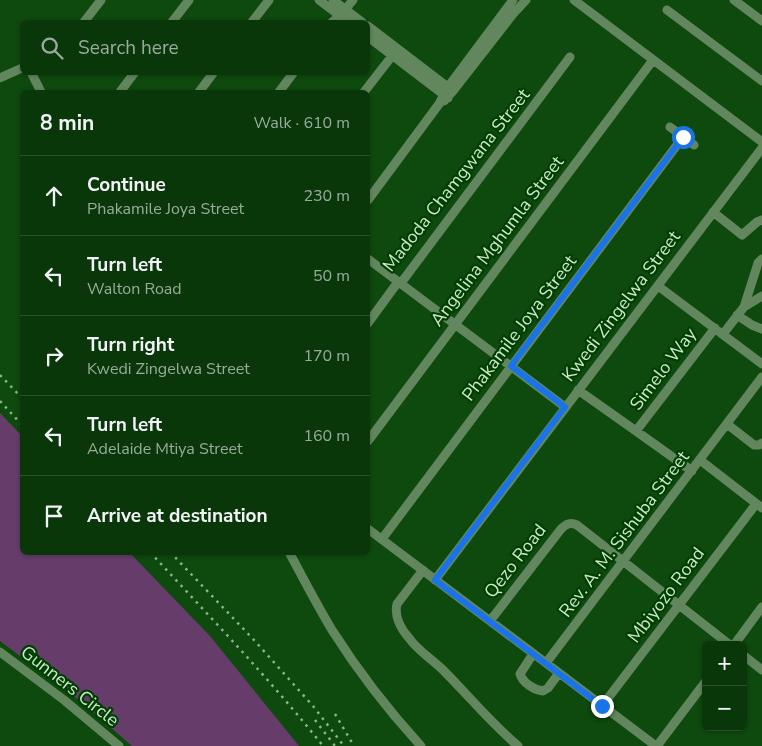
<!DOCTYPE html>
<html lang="en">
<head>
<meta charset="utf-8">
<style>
	:root { --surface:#0a370a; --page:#184218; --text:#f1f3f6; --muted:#99ac9c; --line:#2a512b }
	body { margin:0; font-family:"Nunito Sans",sans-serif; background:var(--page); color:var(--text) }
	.controls { position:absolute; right:15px; bottom:15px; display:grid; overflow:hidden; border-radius:8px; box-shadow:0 1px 4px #0004 }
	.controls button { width:45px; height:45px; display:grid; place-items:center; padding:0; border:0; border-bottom:1px solid var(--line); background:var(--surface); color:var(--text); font:25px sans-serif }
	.stop { position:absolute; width:15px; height:15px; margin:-11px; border:4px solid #1a73e8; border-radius:50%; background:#fff }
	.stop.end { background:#1a73e8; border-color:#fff; box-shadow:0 1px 5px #0008 }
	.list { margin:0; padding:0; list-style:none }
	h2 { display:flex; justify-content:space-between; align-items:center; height:65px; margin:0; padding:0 20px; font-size:21px }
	h2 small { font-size:16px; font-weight:400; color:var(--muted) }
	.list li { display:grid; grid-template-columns:32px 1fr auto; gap:15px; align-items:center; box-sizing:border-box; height:80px; padding:0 20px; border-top:1px solid var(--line) }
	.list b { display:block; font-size:19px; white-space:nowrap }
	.list p { margin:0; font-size:16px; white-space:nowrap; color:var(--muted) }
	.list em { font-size:16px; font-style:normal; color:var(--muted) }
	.icon { flex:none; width:28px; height:28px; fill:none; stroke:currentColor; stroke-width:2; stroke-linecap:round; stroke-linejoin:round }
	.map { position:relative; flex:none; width:762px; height:746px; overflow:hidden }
	.search { position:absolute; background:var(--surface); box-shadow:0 1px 4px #0004; left:20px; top:20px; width:350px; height:55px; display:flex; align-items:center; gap:12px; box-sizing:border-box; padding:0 18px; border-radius:8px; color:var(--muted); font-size:19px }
	.panel { position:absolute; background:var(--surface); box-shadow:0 1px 4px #0004; left:20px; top:90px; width:350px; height:465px; border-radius:8px }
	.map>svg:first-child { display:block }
	.green { fill:#653c6a }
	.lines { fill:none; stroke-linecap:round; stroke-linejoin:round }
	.minor { stroke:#62875f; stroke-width:9 }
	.rail { stroke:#8cb48b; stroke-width:2.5; stroke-dasharray:2.5 5; stroke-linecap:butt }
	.route { stroke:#1a73e8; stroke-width:6 }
	.labels { text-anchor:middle; stroke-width:4.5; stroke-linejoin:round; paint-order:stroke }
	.street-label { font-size:18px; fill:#cbe9c9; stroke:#003e01 }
</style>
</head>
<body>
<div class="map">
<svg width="762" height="746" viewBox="0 0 762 746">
	<rect width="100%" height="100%" fill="#0e490e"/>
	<!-- green -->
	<path class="green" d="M 0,413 L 22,436 L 22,552 L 130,553 L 210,636 L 299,746 L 132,746 L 80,701 L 0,641 Z"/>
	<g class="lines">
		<!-- minor -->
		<path class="minor" d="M 319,0 L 348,22
			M 333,0 L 362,22
			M 574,0 L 762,142
			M 734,0 L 762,21
			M 667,10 L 762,81
			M 84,22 L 101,0
			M 172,22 L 189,0
			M 252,22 L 269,0
			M 332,22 L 340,16 L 353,0
			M 368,26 L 453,91
			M 368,37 L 448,98
			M 31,72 L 41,92
			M 0,78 L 22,68
			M 120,92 L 135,72
			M 199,92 L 214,72
			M 279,92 L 294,72
			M 364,92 L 392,56
			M 444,101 L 453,91 L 513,14 L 526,0
			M 670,127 L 694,145
			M 368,200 L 439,104 L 444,94 L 448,87 L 513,0
			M 713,212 L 742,235 L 757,222 L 762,220
			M 368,259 L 565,407
			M 658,286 L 762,364
			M 744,307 L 758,263 L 762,259
			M 737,315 L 752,325 L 762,329
			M 368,323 L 395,286 L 404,279 L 570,57
			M 723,334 L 744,307 L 762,296
			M 578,390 L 636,431 L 692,471
			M 727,424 L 754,445 L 759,445 L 762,443
			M 636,431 L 715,328
			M 368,441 L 653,60
			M 700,460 L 762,508
			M 368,529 L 656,746
			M 382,539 L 683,137
			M 289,552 C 303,578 317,605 332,630 C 358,671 388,710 421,746
			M 423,570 L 397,604 C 394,616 401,629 409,638 C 418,651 432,659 443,670 C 468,695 491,723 518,746
			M 435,580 L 762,148
			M 490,621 L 561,529 C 566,524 570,522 577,525 L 730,645
			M 734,645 L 762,607
			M 0,652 L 64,700 L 119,746
			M 533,654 L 520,674 C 523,683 534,690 543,691 L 548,688 L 559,673
			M 743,655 L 762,670
			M 546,663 L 762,377
			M 602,706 L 756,504
			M 657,746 L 706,681"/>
		<!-- rail -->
		<path class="rail" d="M 0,375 L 22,398
			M 0,401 L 22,425
			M 150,552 C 209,616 269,678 323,746
			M 170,552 L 254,640 L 313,706 L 344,746
			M 335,714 L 354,746
			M 315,720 L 335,746"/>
	</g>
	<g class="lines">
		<!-- route -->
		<path class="route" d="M 602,706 L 435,580 L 565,407 L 511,366 L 683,137"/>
	</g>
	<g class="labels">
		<!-- street labels -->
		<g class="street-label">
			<text transform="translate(456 180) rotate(-52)" y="6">Madoda Chamgwana Street</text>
			<text transform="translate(497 241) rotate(-53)" y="6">Angelina Mghumla Street</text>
			<text transform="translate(621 306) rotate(-53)" y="6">Kwedi Zingelwa Street</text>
			<text transform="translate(519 328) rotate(-53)" y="6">Phakamile Joya Street</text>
			<text transform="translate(663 369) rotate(-53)" y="6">Simelo Way</text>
			<text transform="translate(624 534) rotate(-53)" y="6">Rev. A. M. Sishuba Street</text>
			<text transform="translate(515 561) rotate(-52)" y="6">Qezo Road</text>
			<text transform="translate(666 595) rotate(-53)" y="6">Mbiyozo Road</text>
			<text transform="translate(70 686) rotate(38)" y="6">Gunners Circle</text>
		</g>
	</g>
</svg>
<div class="controls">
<button>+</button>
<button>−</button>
</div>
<div class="stop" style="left:683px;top:137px"></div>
<div class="stop end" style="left:602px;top:706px"></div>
<div class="search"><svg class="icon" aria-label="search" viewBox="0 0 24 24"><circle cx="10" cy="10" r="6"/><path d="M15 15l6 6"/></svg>Search here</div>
<section class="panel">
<h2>8 min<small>Walk · 610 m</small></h2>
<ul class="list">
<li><svg class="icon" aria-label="ahead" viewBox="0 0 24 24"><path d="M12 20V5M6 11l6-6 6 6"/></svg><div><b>Continue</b><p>Phakamile Joya Street</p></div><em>230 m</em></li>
<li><svg class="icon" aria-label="left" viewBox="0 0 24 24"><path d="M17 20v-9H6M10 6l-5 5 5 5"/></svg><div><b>Turn left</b><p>Walton Road</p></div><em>50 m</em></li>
<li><svg class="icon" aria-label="right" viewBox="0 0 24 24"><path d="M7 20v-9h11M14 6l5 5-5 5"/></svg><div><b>Turn right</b><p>Kwedi Zingelwa Street</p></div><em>170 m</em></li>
<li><svg class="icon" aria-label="left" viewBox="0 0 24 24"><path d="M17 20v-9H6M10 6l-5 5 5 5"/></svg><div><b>Turn left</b><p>Adelaide Mtiya Street</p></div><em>160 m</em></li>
<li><svg class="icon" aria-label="arrive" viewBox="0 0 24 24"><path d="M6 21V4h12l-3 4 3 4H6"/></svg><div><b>Arrive at destination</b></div></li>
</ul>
</section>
</div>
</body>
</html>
